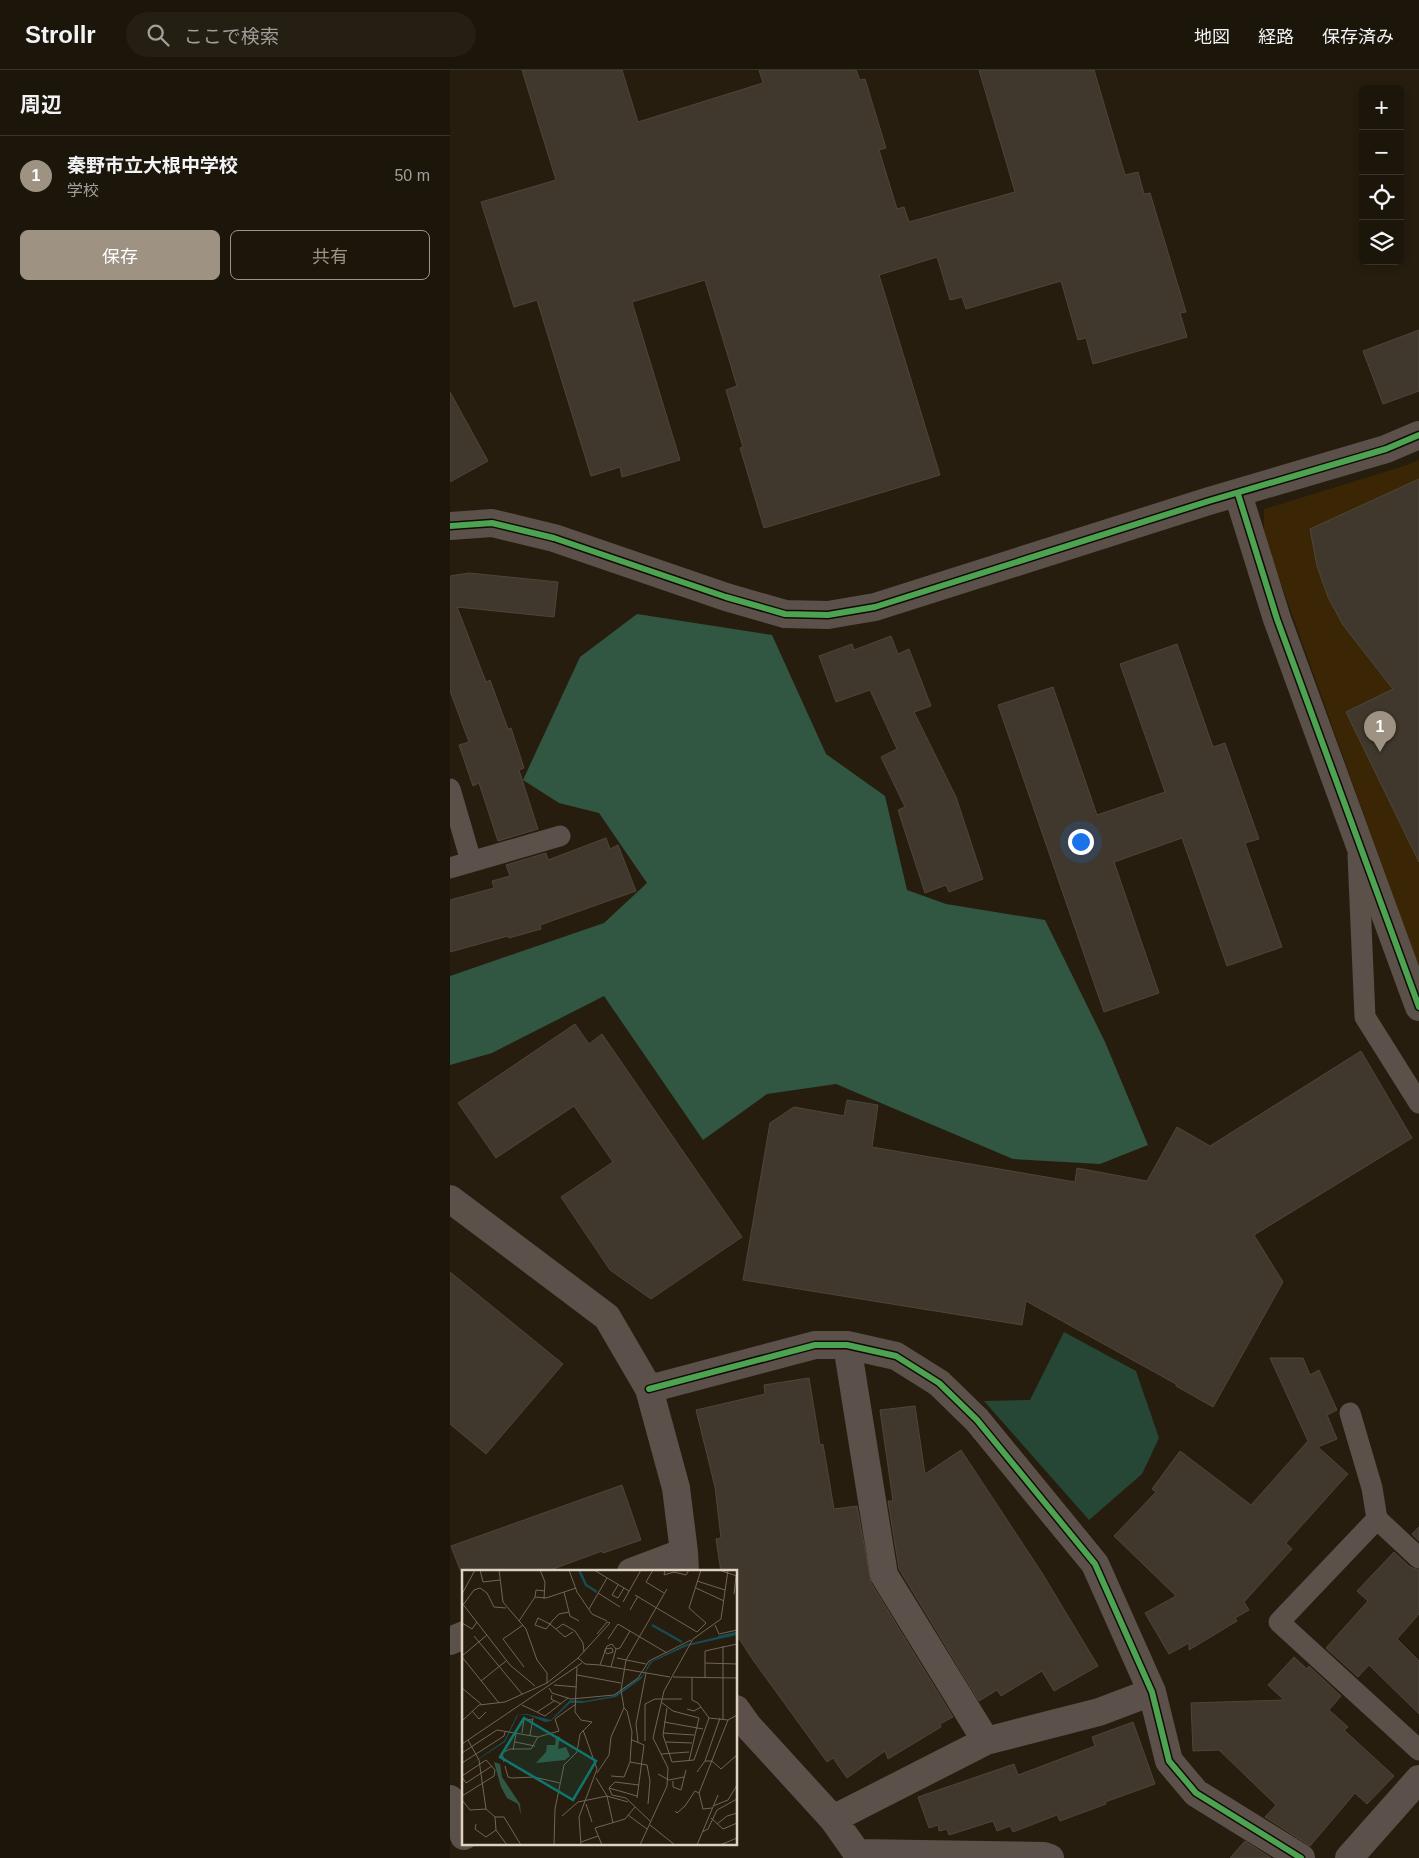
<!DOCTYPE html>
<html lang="ja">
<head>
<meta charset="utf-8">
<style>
	:root { --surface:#1c160a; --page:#251f13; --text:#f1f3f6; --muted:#a09f9c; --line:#3a352b; --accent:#9e9383 }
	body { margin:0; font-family:Arial,"Noto Sans JP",sans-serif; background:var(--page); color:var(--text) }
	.controls { position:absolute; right:15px; top:15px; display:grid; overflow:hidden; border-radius:8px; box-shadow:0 2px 8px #0003 }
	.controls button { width:45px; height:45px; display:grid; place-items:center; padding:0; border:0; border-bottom:1px solid var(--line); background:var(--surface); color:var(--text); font:25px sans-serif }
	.you { position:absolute; left:630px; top:771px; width:18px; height:18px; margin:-12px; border:4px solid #fff; border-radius:50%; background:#1a73e8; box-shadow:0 0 0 8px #1a73e833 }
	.badge { display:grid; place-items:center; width:32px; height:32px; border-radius:50%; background:var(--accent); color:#fff; font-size:16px; font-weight:700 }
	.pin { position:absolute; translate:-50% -41px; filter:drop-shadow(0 1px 2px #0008) }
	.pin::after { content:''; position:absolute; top:26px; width:18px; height:15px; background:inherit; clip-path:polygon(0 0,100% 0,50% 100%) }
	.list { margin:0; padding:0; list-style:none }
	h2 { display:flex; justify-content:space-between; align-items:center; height:65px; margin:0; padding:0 20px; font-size:21px }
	h2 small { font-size:16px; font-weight:400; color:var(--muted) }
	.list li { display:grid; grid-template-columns:32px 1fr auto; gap:15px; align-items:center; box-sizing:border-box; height:80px; padding:0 20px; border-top:1px solid var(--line) }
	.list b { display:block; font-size:19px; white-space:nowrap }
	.list p { margin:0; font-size:16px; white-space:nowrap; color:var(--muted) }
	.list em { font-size:16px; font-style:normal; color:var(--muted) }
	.actions { display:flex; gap:10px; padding:15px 20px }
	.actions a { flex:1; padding:11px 0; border:1px solid var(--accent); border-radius:8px; text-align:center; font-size:18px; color:var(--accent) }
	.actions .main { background:var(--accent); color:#fff }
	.icon { flex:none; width:28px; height:28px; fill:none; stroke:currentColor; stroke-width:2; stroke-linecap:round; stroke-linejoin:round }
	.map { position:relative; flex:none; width:969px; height:1788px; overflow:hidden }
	header { display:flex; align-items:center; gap:30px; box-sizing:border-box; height:70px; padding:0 25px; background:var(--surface); border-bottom:1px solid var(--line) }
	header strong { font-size:24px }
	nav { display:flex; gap:28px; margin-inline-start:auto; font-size:18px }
	.search { width:350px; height:45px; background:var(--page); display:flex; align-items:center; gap:12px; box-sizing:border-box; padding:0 18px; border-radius:28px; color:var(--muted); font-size:19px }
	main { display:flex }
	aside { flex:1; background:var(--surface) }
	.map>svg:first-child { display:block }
	.built { fill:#3a2604 }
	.green { fill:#274736 }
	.forest { fill:#315743 }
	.building { fill:#40382c; stroke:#4f463a }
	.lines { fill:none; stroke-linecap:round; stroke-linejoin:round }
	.lane { stroke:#5c504a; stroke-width:21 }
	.street { stroke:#5c504a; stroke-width:28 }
	.cycleway-casing { stroke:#120b02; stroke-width:9 }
	.cycleway { stroke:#4ca352; stroke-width:6 }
	.inset-river { fill:none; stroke:#174c54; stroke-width:2.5 }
	.inset-road { fill:none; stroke:#706556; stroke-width:1 }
	.view { fill:#0f766e; fill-opacity:0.15; stroke:#0f766e; stroke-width:2.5 }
	.inset-edge { fill:none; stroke:#ded2c2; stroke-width:2.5 }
</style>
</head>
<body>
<header>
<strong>Strollr</strong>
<div class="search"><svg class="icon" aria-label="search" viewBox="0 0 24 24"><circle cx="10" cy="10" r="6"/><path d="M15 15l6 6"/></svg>ここで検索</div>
<nav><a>地図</a><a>経路</a><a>保存済み</a></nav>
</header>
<main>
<aside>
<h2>周辺<small></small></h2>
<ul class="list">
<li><span class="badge">1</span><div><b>秦野市立大根中学校</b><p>学校</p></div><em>50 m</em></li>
</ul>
<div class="actions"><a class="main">保存</a><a>共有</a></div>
</aside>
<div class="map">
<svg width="969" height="1788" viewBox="0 0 969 1788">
	<rect width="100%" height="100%" fill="#261d0e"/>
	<!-- built -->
	<path class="built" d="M 969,390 L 969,898 L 814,466 L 814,439 L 951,397 Z"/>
	<!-- green -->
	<path class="green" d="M 614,1262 L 686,1301 L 709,1368 L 692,1404 L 639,1450 L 534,1331 L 580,1330 Z"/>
	<!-- forest -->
	<path class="forest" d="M 187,544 L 322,565 L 376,684 L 435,726 L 457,820 L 496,834 L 595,850 L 655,972 L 698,1075 L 650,1094 L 563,1089 L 386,1014 L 317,1024 L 253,1070 L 154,926 L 42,983 L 0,995 L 0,906 L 154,853 L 197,813 L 149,743 L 109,733 L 73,710 L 130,587 Z"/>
	<!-- building -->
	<path class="building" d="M 72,0 L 172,0 L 188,52 L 313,13 L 309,0 L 406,0 L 410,10 L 415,9 L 436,78 L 429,80 L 447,139 L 454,137 L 459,152 L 565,122 L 529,0 L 644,0 L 675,105 L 688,102 L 694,124 L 700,123 L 736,242 L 730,243 L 737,267 L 643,294 L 636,268 L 628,270 L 611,211 L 516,239 L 512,227 L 500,230 L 487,187 L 429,205 L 490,405 L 314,458 L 290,378 L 293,377 L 276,320 L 287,316 L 255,210 L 182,232 L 230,390 L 172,407 L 170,397 L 141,406 L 87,230 L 64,237 L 31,132 L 106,110 Z
		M 969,260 L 969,321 L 933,334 L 913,281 Z
		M 0,322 L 38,391 L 0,412 Z
		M 969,409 L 969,792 L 896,642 L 943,619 L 893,555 L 878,527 L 867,496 L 860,459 Z
		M 19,503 L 108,512 L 104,547 L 7,537 L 36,612 L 40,610 L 58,659 L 61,658 L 74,698 L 69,700 L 88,759 L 48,771 L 29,713 L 23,716 L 9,675 L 19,672 L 0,621 L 0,506 Z
		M 441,566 L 448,584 L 459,579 L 481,636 L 464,642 L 506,727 L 533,809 L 499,822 L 496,815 L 475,823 L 448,740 L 455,737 L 431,687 L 447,679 L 420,620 L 386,632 L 369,586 L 402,574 L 404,580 Z
		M 727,574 L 763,677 L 775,673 L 809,769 L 795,773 L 832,877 L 777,896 L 732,768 L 664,792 L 709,923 L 654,942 L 548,635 L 603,617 L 647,745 L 715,722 L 670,594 Z
		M 156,768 L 160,779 L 168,775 L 186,821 L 90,855 L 91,859 L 59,868 L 58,866 L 0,882 L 0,830 L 44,818 L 42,811 L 60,806 L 56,795 L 96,783 L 98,790 Z
		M 125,954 L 139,974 L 152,964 L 292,1167 L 201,1229 L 160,1200 L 111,1127 L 163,1092 L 124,1036 L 46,1088 L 8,1033 Z
		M 911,981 L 962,1068 L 804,1165 L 833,1212 L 763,1337 L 726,1316 L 726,1314 L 576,1231 L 572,1255 L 293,1210 L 320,1053 L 344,1037 L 394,1046 L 397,1030 L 428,1035 L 422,1077 L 625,1112 L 627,1098 L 697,1111 L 727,1057 L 760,1076 Z
		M 0,1202 L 113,1294 L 36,1384 L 0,1354 Z
		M 820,1288 L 853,1288 L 860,1305 L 869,1300 L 887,1340 L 877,1345 L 887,1369 L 868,1377 L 898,1404 L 836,1473 L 842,1479 L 794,1532 L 799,1540 L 785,1548 L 787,1551 L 739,1580 L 739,1573 L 719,1584 L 695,1543 L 726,1526 L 664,1466 L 706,1422 L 702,1419 L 730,1381 L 801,1435 L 858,1371 Z
		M 359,1308 L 370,1375 L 373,1374 L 384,1439 L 407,1436 L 421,1513 L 503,1647 L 490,1654 L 491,1657 L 438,1689 L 435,1681 L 397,1708 L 383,1688 L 377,1692 L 303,1590 L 286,1564 L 286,1502 L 271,1502 L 266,1469 L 271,1468 L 265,1417 L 246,1340 L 315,1324 L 314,1315 Z
		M 465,1336 L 475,1404 L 511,1380 L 592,1503 L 648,1596 L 604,1621 L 592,1601 L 551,1626 L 547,1620 L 529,1631 L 449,1499 L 438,1431 L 443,1431 L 430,1340 Z
		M 172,1415 L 191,1470 L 153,1483 L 152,1481 L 95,1502 L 11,1502 L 1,1476 Z
		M 969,1457 L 969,1471 L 962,1464 Z
		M 944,1482 L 960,1497 L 969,1500 L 969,1544 L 947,1569 L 969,1591 L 969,1644 L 919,1595 L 908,1607 L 876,1578 L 918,1531 L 907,1521 Z
		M 844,1587 L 857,1599 L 859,1596 L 891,1626 L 879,1640 L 898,1657 L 894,1660 L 944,1706 L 917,1734 L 905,1723 L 860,1776 L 815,1747 L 826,1735 L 769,1680 L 743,1681 L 741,1633 L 834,1630 L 818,1615 Z
		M 683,1652 L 705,1714 L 655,1732 L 656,1734 L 610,1751 L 607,1745 L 563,1762 L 560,1756 L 547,1761 L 543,1751 L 499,1765 L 497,1759 L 489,1761 L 488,1755 L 479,1758 L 468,1727 L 564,1694 L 568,1705 L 645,1676 L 642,1667 Z
		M 795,1771 L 821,1788 L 780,1788 Z"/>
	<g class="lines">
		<!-- lane -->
		<path class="lane" d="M 0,719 L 21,791
			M 908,785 L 915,947 L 969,1033
			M 0,798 L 110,766
			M 900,1343 L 922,1418 L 927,1449
			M 969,1488 L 927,1449 L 829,1552 L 969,1680"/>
		<!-- street -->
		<path class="street" d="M 788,424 L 827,549 L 969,937
			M 0,456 L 42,453 L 104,468 L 276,527 L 335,544 L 378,545 L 425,537 L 759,431 L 936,379 L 969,365
			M 0,1129 L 157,1247 L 199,1319 L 226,1418 L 234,1482 L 235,1502
			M 397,1275 L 434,1505 L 536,1671
			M 199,1319 L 365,1275 L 397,1275 L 446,1286 L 489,1313 L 527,1350 L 645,1494 L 702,1622 L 719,1691 L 746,1723 L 851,1788
			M 181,1502 L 234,1482
			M 0,1571 L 14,1565
			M 286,1639 L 298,1656 L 383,1749 L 407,1783 L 408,1788
			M 0,1729 L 14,1766
			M 383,1749 L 536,1671 L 649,1642 L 702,1622
			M 407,1783 L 594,1786 L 600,1788
			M 899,1788 L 969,1709"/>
		<defs>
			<path id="cycleway" d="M 788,424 L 827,549 L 969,937
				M 0,456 L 42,453 L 104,468 L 276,527 L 335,544 L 378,545 L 425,537 L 759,431 L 936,379 L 969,365
				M 199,1319 L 365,1275 L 397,1275 L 446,1286 L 489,1313 L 527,1350 L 645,1494 L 702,1622 L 719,1691 L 746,1723 L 851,1788"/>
		</defs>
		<!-- cycleway casing -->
		<use href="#cycleway" class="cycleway-casing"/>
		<!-- cycleway -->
		<use href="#cycleway" class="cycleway"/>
	</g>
	<!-- overview -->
	<g transform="translate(12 1500)">
		<rect width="275" height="275" fill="#261d0e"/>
		<path d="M 94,166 L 98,167 L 96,179 L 104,177 L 108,186 L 103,190 L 74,193 L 84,182 L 85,175 L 93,175 ZM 32,192 L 38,194 L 40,207 L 58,234 L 59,245 L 56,234 L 45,228 L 39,217 Z" fill="#315743"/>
		<path d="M 275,62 L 275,65 L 225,76 L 190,92 L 179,109 L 154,127 L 120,133 L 108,133 L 89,151 L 83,152 L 66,145 L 56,145 L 43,172 L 0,200 L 42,171 L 55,145 L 65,144 L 89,150 L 108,130 L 123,131 L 151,126 L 181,105 L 188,92 L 222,75 Z" fill="#174c54"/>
		<path class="inset-river" d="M 117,0 L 124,15 L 135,22M 190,55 L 220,72M 256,67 L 275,63"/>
		<path class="inset-road" d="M 18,0 L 21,12 L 38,10M 37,0 L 41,32 L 64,59 L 75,90 L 85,103 L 85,113M 78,0 L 83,12 L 82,29M 107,0 L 115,22 L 130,44 L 145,51M 132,0 L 167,21M 191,0 L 184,12 L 202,23M 203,0 L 202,5 L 212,2 L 224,5 L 227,0M 257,0 L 275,6M 235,11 L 263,20M 156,15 L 150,25 L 156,28 L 162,18M 234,18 L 262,31M 102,22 L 108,46 L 117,51M 136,23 L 158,37M 0,24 L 13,0M 272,24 L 274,6M 173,25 L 235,62 L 244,53 L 227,38 L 239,0M 73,27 L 84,28 L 114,18M 161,32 L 179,0M 0,33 L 48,95 L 73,116M 1,35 L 12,20 L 18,18 L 25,23 L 32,37 L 44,38M 127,39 L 145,8M 168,40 L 176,26M 107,42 L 97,44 L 91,50 L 88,54 L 84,59 L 73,55 L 76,48 L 88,54 L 103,67 L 111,62M 57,51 L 73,27 L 74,20 L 83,21M 0,53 L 10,59 L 15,52M 61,55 L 41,69 L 62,97M 253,55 L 257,64 L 275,60M 94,59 L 101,54 L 113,61 L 121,73 L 122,82M 135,64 L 145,52M 12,66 L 60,124M 146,69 L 156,54 L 205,83M 154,79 L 158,78 L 168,61M 142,80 L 145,84 L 151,82 L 150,78 L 143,79M 0,86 L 25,65M 0,87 L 37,133M 116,88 L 123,94 L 138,95 L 145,76 L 150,74 L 154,79 L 149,97M 155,88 L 184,94M 243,93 L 275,94M 138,95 L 208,107M 115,105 L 159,113M 211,107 L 275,108M 230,107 L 230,130 L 236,133 L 247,148 L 266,150 L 275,145M 243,107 L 243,81 L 275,74M 19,111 L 44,91M 92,115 L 115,117M 0,118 L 19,134M 87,118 L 90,123 L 109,129 L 152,125 L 176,108 L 187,91 L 229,70M 90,125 L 89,129 L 99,134M 199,132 L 211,141 L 237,148 L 227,191M 60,135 L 83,146 L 106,128M 205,138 L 201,165 L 210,192 L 232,190 L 247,148M 225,139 L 232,141 L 239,137M 10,141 L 17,149 L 24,142M 75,142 L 92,131M 261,149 L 261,76M 202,152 L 241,159M 60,163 L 62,149 L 71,150M 201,163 L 232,165M 0,165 L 0,151 L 17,135 L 43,132 L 85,113 L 116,88 L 148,53 L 145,52M 68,165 L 71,148M 6,170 L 17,190 L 24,239 L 33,247 L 34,260 L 45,275M 170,170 L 182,175 L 175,228M 183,171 L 183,134 L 193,129 L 220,129M 53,172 L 73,176M 176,172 L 174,154 L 184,103M 204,172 L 230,173M 0,174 L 120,93M 51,180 L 54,164M 0,183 L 35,160 L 76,167 L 97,161 L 93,149 L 114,134M 199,184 L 227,182M 243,191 L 250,191 L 259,199 L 275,185M 42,192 L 40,183 L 48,179 L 69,179 L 76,167M 168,192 L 185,195 L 188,211 L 186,234M 0,193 L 42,166 L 43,162M 43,196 L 46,207 L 50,208 L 72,207 L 98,213M 235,202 L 243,191 L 258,148M 135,203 L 147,185 L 149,167 L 162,138 L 159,120 L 164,90 L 205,19M 196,204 L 207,210 L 222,207M 0,206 L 24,190 L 33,200 L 32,206 L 0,226M 149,206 L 162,207 L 168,192 L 170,162 L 165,141 L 162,138M 0,207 L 4,213 L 30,196M 134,208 L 145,226 L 166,232M 211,211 L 211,217 L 219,220 L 224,200M 147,218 L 150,225 L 164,228 L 189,252M 147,218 L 153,212 L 177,215M 147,218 L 175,226M 145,226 L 151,253M 0,230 L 8,240 L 24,239M 124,234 L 130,252M 251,236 L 266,230 L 275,215M 250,238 L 241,239 L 237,223 L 266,150M 213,241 L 215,243 L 223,236 L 233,221 L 237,223M 166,245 L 185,259M 100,246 L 116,232 L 145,226M 33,247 L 42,247 L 59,275M 249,248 L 261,259 L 275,253M 14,254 L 13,259 L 24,267 L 34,260M 255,254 L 265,246 L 275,243M 188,255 L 213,275M 240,262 L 246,259 L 255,240 L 275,229M 119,272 L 136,266M 92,275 L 93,239 L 102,195 L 115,182 L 118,164 L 130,152 L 119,150 L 113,142 L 115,97M 119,275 L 117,247 L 135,199 L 121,160M 140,275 L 133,258 L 163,249 L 173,237M 178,275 L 205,216 L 206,198 L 191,168 L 202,121 L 231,69 L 259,49 L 266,0M 235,275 L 256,225M 258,275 L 275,268"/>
		<path class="view" d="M 62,148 L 134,191 L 111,230 L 38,187 Z"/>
		<rect width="275" height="275" class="inset-edge"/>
	</g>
</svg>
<div class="controls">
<button>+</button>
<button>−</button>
<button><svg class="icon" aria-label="locate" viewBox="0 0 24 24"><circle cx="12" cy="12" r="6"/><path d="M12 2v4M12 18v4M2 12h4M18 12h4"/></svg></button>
<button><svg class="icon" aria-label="layers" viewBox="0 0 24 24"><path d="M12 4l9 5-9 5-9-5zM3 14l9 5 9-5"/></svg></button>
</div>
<div class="you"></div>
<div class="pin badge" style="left:930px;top:682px">1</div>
</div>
</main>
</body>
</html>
